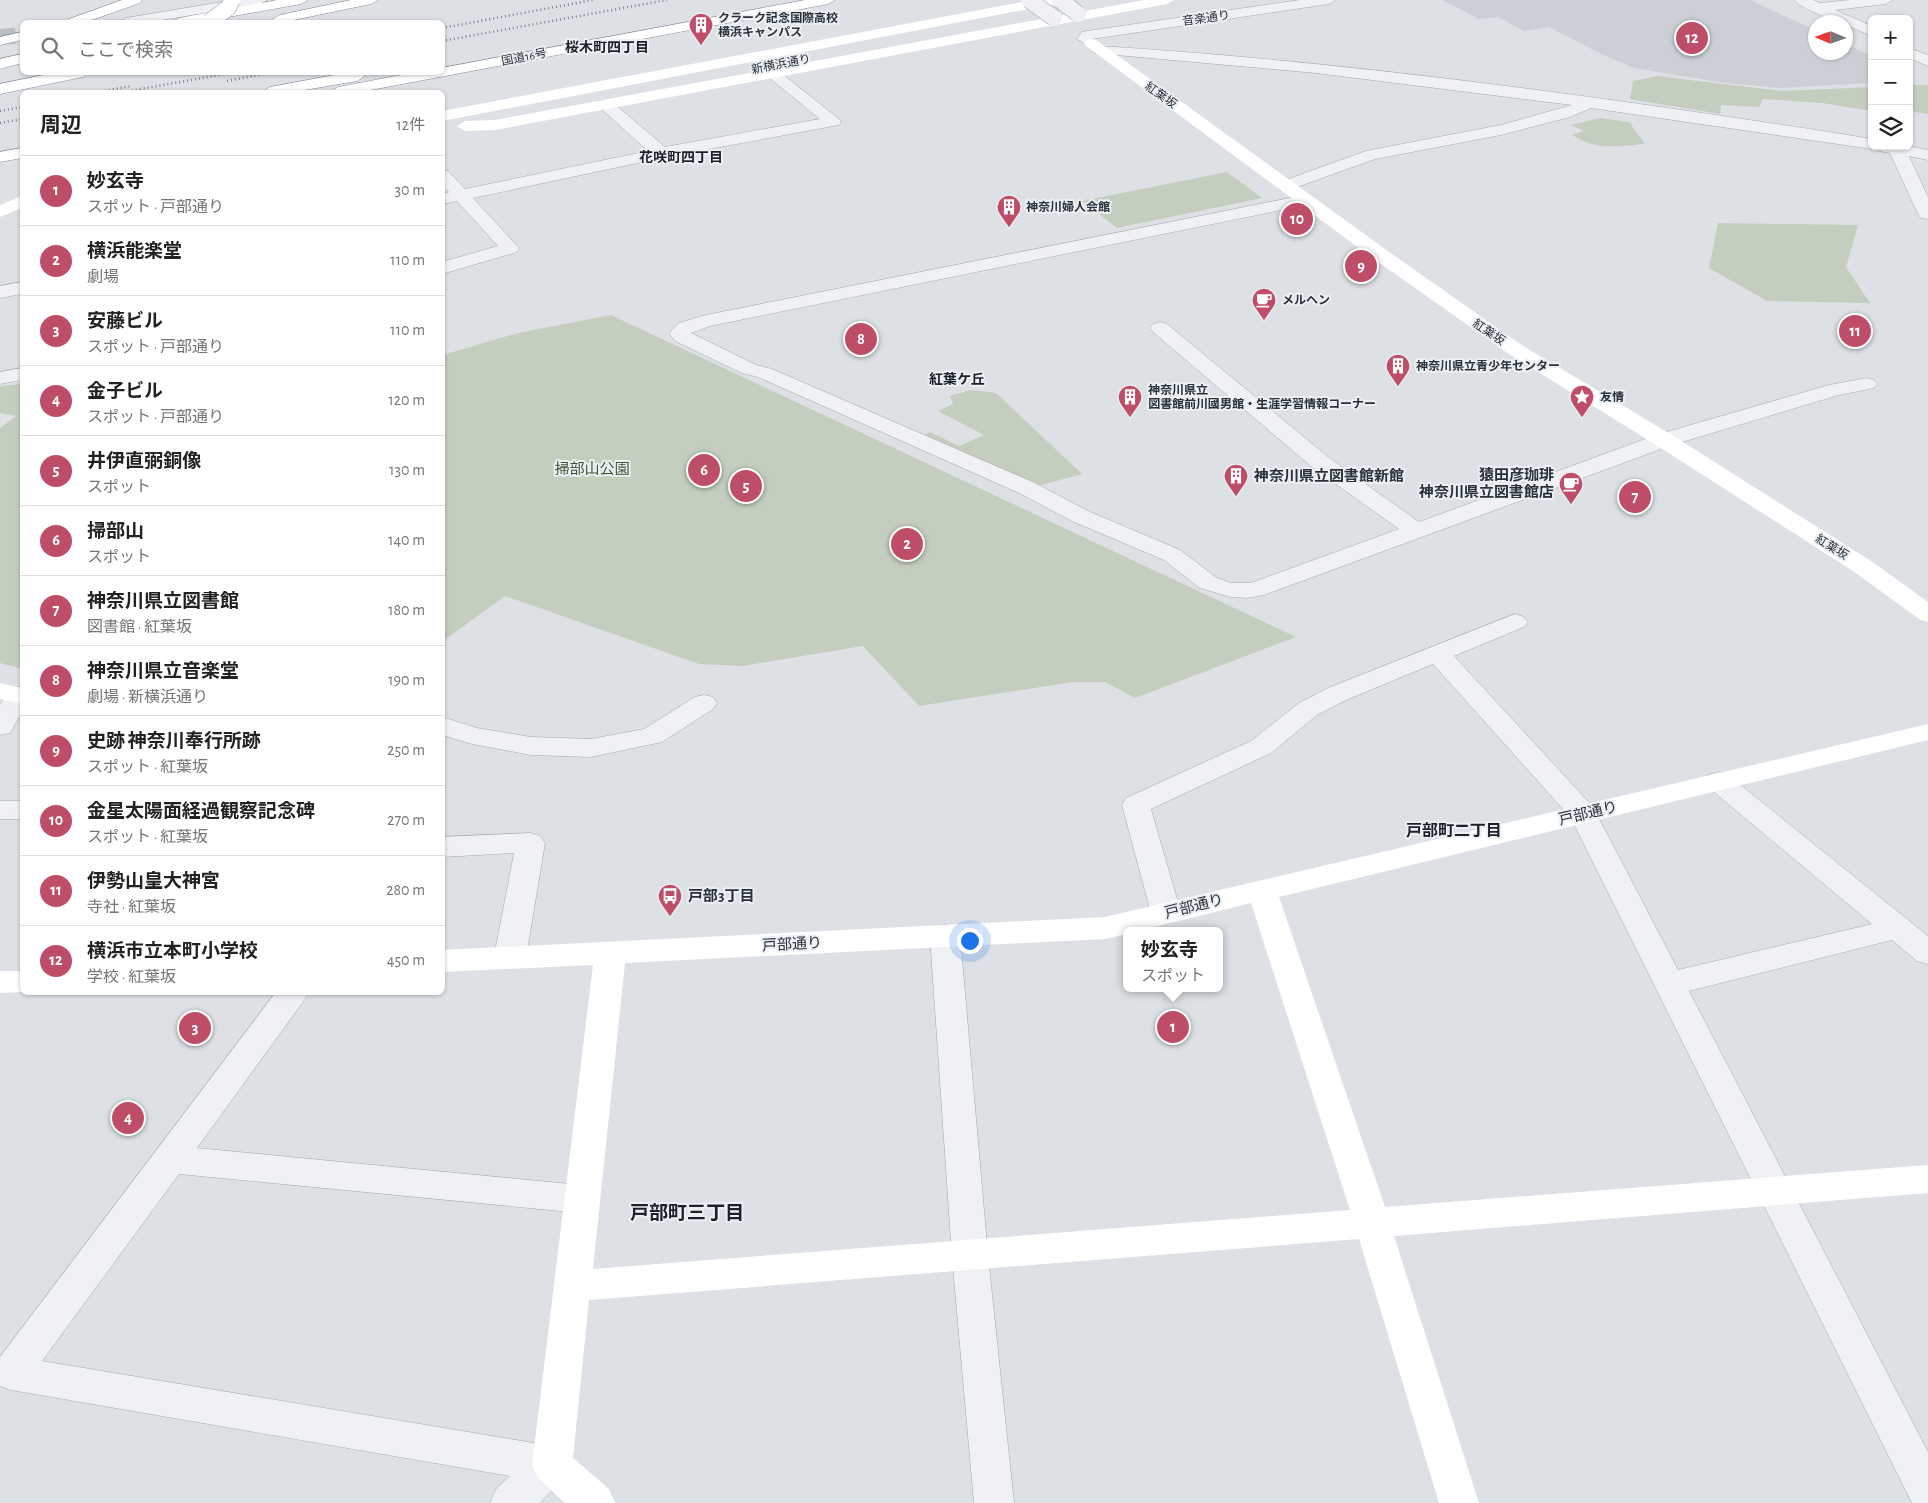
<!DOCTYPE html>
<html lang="ja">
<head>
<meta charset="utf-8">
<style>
	:root { --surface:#fff; --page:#f6f6f6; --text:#222; --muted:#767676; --line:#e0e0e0; --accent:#be4e67 }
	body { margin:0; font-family:"Alegreya Sans","Noto Sans JP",sans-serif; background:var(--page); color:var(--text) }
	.controls { position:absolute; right:15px; top:15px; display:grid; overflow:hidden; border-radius:8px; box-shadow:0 1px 4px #0004 }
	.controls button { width:45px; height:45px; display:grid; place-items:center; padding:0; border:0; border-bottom:1px solid var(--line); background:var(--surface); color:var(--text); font:25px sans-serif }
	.compass { position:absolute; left:1808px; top:15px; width:45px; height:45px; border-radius:50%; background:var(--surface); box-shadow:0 1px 4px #0004; rotate:272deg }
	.you { position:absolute; left:969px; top:940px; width:18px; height:18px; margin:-12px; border:4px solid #fff; border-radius:50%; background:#1a73e8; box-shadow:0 0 0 8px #1a73e833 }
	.badge { display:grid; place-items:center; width:32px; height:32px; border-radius:50%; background:var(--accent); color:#fff; font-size:16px; font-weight:700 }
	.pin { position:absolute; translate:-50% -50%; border:2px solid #fff; box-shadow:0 1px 5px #0006 }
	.popup { position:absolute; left:1123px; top:927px; width:100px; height:65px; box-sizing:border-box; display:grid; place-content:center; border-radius:8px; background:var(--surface); filter:drop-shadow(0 1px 4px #0005); font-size:16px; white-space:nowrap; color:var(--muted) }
	.popup b { font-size:19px; color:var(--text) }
	.popup::after { content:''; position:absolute; left:50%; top:100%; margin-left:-10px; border:10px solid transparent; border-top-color:var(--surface) }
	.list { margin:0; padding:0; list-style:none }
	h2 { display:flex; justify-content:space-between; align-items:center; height:65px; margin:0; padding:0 20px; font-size:21px }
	h2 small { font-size:16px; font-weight:400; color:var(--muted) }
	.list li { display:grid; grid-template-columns:32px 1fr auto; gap:15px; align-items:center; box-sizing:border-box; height:70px; padding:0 20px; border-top:1px solid var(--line) }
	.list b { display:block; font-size:19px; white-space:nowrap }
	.list p { margin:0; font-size:16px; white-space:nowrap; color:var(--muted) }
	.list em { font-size:16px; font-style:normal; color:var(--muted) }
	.icon { flex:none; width:28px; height:28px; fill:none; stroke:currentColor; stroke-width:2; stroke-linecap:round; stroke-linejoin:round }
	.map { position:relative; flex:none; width:1928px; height:1503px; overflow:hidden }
	.search { position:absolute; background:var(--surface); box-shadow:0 1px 4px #0004; left:20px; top:20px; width:425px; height:55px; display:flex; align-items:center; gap:12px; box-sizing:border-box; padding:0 18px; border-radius:8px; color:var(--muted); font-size:19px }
	.panel { position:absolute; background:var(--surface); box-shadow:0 1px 4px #0004; left:20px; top:90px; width:425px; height:905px; border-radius:8px }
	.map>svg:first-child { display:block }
	.built { fill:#ccd0d6 }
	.green { fill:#c4cebf }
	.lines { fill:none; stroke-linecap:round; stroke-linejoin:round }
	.street-tunnel { stroke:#b9bec3; stroke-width:16; stroke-dasharray:16 8; stroke-linecap:butt }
	.street-casing { stroke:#a3a8ae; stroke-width:1 }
	.highway-casing { stroke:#868f9a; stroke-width:1 }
	.street { fill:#eff1f4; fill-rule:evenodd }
	.secondary { fill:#fff; fill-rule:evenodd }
	.highway { fill:#fff; fill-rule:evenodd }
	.rail { stroke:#78828d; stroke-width:2.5; stroke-dasharray:1 3; stroke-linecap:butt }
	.street-bridge-casing { stroke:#a3a8ae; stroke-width:17; stroke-linecap:butt }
	.highway-bridge-casing { stroke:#868f9a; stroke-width:17; stroke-linecap:butt }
	.street-bridge { stroke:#eff1f4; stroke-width:16 }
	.highway-bridge { stroke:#fff; stroke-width:16 }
	.labels { text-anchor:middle; stroke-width:4; stroke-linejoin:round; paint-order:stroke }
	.far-poi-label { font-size:12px; font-weight:bold; fill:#28303a; stroke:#ecf0f3; text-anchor:start }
	.far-street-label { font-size:12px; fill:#28303a; stroke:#ecf0f3 }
	.far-neighbourhood-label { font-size:14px; font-weight:bold; fill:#1b212b; stroke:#ecf0f3 }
	.park-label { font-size:15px; fill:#3f5437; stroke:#ecf0f3 }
	.poi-label { font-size:15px; font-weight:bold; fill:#28303a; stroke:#ecf0f3; text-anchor:start }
	.street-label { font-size:15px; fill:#28303a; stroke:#ecf0f3 }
	.neighbourhood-label { font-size:16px; font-weight:bold; fill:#1b212b; stroke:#ecf0f3 }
	.near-neighbourhood-label { font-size:19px; font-weight:bold; fill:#1b212b; stroke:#ecf0f3 }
</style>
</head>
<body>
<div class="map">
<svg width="1928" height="1503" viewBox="0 0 1928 1503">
	<rect width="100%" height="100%" fill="#dde1e5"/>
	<!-- built -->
	<path class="built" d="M 1442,0 L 1750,0 L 1815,30 L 1816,52 L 1846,52 L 1846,44 L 1872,56 L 1872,83 L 1780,88 L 1725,83 L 1634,68 L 1601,54 L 1549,27 L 1524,31 L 1498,17 L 1479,19 Z"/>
	<!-- green -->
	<path class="green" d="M 1657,76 L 1782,91 L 1872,87 L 1872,111 L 1822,103 L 1763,99 L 1759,107 L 1721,105 L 1720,114 L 1630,99 L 1633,81 Z
		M 1909,85 L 1928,85 L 1928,114 L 1909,111 Z
		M 1600,118 L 1629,122 L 1645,144 C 1615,146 1598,151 1572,135 L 1584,131 L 1571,125 Z
		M 1227,172 L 1262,198 L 1117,228 L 1082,201 Z
		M 1718,223 L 1858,225 L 1846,267 L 1870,303 L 1767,301 L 1709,268 Z
		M 611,315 L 1296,637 L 1135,698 L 1105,682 L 1073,682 L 919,706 L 863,646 L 743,666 L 699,664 L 505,596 L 443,641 L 443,355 L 518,333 Z
		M 22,384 L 22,669 L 0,663 L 0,428 L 16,416 L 0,413 L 0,386 Z
		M 971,390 L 996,393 L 1082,474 L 1038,486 L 925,435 L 930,432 L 959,446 L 984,435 L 938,411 L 953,404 L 950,396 Z"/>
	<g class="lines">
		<!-- street-tunnel -->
		<path class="street-tunnel" d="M 0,37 L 22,35"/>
		<defs>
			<path id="street" d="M 234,0 L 267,0 L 260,4 L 149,22 L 119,22 L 126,18 Z
				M 1300,0 L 1336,0 L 1329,4 L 1092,39 L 1084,43 L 1077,39 L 1082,32 L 1087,31 Z
				M 1794,0 L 1813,0 L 1820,3 L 1850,0 L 1893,0 L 1886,4 L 1835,10 L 1872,26 L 1872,36 L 1846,25 L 1846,22 C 1836,22 1800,8 1794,0 Z
				M 1099,46 C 1343,61 1587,95 1829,132 L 1872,139 L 1872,146 L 1908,146 L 1928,150 L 1928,160 L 1909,156 L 1928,197 L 1928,219 L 1921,218 L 1918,214 L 1890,153 L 1879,151 L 1877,148 L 1872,149 L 1591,108 L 1570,117 L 1501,135 L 1375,159 L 1286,191 L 1280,190 L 1277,186 L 1280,182 L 1366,151 L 1501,125 L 1572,105 L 1316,73 L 1094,53 L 1092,50 L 1094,47 Z
				M 1909,48 L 1928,55 L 1928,66 L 1909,58 Z
				M 772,68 L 777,70 L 839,119 L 841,122 L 839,125 L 661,158 L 473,198 L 519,248 L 517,252 L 442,274 L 442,262 L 498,246 L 457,201 L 442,204 L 442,194 L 449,192 L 442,186 L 442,170 L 448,171 L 465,189 L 648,151 L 599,107 L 597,104 L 599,101 L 611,101 L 665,147 L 820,119 L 767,76 L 764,73 Z
				M 1305,195 L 1311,196 L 1314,200 L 1311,204 L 710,326 L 691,333 L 756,365 L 772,369 L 1035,483 L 1088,511 L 1180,550 L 1217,578 L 1231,583 L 1251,583 L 1399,529 L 1312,467 L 1153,332 L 1150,328 L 1153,324 L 1160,322 L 1167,324 L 1328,457 L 1419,522 L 1656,435 L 1829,385 L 1867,378 L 1874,380 L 1877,384 L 1874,388 L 1839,395 L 1672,445 L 1264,595 L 1247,598 L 1231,597 L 1200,588 L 1164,560 L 1072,521 L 1019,493 L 758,377 L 742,373 L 675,341 L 669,333 L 679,323 L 706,315 Z
				M 22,282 L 22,294 L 0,298 L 0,286 Z
				M 22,368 L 22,380 L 0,384 L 0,372 Z
				M 1515,614 L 1524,617 L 1528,622 L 1524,627 L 1454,656 L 1593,807 L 1678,970 L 1872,924 L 1708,787 L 1704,781 L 1708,775 L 1718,772 L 1728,775 L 1928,936 L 1928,964 L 1917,961 L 1892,940 L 1689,991 L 1928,1452 L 1928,1503 L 1912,1503 L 1571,818 L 1433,664 L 1346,700 L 1317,715 L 1271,753 L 1151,809 L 1181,913 L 1177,920 L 1166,924 L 1155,920 L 1151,913 L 1122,805 L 1126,798 L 1251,741 L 1299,703 L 1328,688 Z
				M 19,687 L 22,688 L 22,712 L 10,733 L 0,735 L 0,705 L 10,689 Z
				M 704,695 L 713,697 L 717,703 L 713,709 L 662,742 L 591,757 L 531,755 L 472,744 L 442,735 L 442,717 L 477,728 L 531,737 L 591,739 L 644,729 L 695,697 Z
				M 0,801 L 22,801 L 22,819 L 0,819 Z
				M 530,833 L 540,836 L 545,843 L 526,957 L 521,965 L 510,968 L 499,965 L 494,957 L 514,853 L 442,857 L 442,837 Z
				M 945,925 L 956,928 L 960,936 L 988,1256 L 1014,1503 L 974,1503 L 952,1256 L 930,936 L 934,928 Z
				M 276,992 L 310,992 L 197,1148 L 581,1185 L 594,1189 L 599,1199 L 594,1209 L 581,1213 L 179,1174 L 42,1361 L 552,1446 L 566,1452 L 572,1465 L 566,1478 L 539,1503 L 490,1503 L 496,1489 L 510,1476 L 11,1390 L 0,1386 L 0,1357 Z"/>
			<path id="highway" d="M 122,0 L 142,0 L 140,3 L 86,22 L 67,22 L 69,19 Z
				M 277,0 L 308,0 L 301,4 L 200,22 L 172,22 L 179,18 Z
				M 351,0 L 378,0 L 371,4 L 284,22 L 275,22 L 273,19 L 280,15 Z
				M 805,0 L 835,0 L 828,4 L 360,92 L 330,92 L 338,87 L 417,72 L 442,72 L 442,68 Z
				M 22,32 L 22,40 L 0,45 L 0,37 Z
				M 22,54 L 22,63 L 0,69 L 0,59 Z
				M 58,72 L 90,72 L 83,77 L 0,94 L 0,84 Z
				M 351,72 L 362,73 L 365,76 L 357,81 L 293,92 L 262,92 L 270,87 Z
				M 22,148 L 22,158 L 0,162 L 0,152 Z"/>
		</defs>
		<!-- street casing -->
		<use href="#street" class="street-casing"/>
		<!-- highway casing -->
		<use href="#highway" class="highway-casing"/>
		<!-- street -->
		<use href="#street" class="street"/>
		<!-- secondary -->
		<path class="secondary" d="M 1033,0 L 1062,0 L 1055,4 L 442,121 L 442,111 Z
			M 1144,0 L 1174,0 L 1167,4 L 495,130 L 465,131 L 457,126 L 465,121 L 495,120 Z
			M 1091,39 L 1096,40 L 1385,249 L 1520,344 L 1672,435 L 1871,561 L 1928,602 L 1928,622 L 1919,619 L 1853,571 L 1656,445 L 1506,352 L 1371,257 L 1086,46 L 1084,43 L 1086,40 Z
			M 22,196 L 22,208 L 0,217 L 0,205 Z
			M 0,683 L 22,688 L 22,704 L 0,699 Z
			M 1928,724 L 1928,740 L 1279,897 L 1385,1207 L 1928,1165 L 1928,1193 L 1394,1236 L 1479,1503 L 1439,1503 L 1359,1239 L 589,1300 L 573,1458 L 609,1489 L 615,1503 L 565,1503 L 538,1478 L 532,1465 L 593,965 L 442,972 L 442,950 L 1105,917 ZM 1251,903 L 1350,1210 L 593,1269 L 625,963 L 1105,939 L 1127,934 L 1127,931 L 1138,931 Z
			M 0,971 L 22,971 L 22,992 L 25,992 L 0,993 Z"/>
		<!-- highway -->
		<use href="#highway" class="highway"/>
		<!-- rail -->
		<path class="rail" d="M 442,28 L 593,0
			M 442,41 L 667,0
			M 227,81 L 274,72
			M 97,92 L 132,86
			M 124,92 L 236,72
			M 0,111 L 22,107
			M 0,123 L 22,119"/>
		<defs>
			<path id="street-bridge" d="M 1029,0 L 1054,18
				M 1060,0 L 1078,14"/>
			<path id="highway-bridge" d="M 209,22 L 228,8 L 232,0"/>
		</defs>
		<!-- street-bridge casing -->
		<use href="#street-bridge" class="street-bridge-casing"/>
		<!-- highway-bridge casing -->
		<use href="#highway-bridge" class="highway-bridge-casing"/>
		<!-- street-bridge -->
		<use href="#street-bridge" class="street-bridge"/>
		<!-- highway-bridge -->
		<use href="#highway-bridge" class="highway-bridge"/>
	</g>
	<!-- icons -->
	<defs>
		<symbol id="building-pin" viewBox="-11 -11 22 30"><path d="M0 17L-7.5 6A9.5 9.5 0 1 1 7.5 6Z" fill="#be4e67" stroke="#ecf0f3"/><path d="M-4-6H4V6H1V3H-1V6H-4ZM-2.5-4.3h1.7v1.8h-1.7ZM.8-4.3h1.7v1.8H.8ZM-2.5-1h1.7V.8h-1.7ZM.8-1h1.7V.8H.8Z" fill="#fff"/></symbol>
		<symbol id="cafe-pin" viewBox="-11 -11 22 30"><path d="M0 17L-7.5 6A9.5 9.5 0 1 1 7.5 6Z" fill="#be4e67" stroke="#ecf0f3"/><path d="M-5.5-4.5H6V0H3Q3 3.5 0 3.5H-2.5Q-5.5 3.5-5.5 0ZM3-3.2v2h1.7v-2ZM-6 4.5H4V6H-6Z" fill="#fff"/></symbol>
		<symbol id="sight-pin" viewBox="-11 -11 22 30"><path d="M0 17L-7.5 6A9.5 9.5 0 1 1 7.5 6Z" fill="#be4e67" stroke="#ecf0f3"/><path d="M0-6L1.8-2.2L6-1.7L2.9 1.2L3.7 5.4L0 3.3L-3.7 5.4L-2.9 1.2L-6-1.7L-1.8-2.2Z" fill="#fff"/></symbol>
		<symbol id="bus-pin" viewBox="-11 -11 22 30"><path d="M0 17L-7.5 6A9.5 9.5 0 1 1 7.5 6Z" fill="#be4e67" stroke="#ecf0f3"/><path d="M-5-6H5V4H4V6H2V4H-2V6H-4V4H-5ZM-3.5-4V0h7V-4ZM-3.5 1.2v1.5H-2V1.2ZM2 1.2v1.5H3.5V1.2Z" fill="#fff"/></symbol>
	</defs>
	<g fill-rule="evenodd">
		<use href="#building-pin" x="687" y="11" width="28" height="38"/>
		<use href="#building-pin" x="995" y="193" width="28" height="38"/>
		<use href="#cafe-pin" x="1250" y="286" width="28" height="38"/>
		<use href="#building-pin" x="1384" y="352" width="28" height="38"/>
		<use href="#building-pin" x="1116" y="383" width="28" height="38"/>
		<use href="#sight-pin" x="1568" y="383" width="28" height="38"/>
		<use href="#building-pin" x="1222" y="462" width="28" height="38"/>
		<use href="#cafe-pin" x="1557" y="470" width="28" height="38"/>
		<use href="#bus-pin" x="656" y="882" width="28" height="38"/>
	</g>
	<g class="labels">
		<!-- far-poi labels -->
		<g class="far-poi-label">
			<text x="718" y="22">クラーク記念国際高校<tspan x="718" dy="14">横浜キャンパス</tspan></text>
			<text x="1026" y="211">神奈川婦人会館</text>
			<text x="1282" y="304">メルヘン</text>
			<text x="1416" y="370">神奈川県立青少年センター</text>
			<text x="1148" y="394">神奈川県立<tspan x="1148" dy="14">図書館前川國男館・生涯学習情報コーナー</tspan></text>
			<text x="1600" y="401">友情</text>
		</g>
		<!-- far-street labels -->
		<g class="far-street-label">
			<text transform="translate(1206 18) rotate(-8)" y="4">音楽通り</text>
			<text transform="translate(524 57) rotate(-11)" y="4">国道16号</text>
			<text transform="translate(781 64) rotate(-11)" y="4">新横浜通り</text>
			<text transform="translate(1161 95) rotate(36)" y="4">紅葉坂</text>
			<text transform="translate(1489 332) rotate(34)" y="4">紅葉坂</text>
			<text transform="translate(1832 547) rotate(32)" y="4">紅葉坂</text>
		</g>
		<!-- far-neighbourhood labels -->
		<g class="far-neighbourhood-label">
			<text x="607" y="52">桜木町四丁目</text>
			<text x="681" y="162">花咲町四丁目</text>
			<text x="957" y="384">紅葉ケ丘</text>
		</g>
		<!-- park labels -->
		<g class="park-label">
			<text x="592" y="474">掃部山公園</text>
		</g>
		<!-- poi labels -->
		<g class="poi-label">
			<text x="1554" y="480" text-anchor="end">猿田彦珈琲<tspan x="1554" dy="17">神奈川県立図書館店</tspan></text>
			<text x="1254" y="481">神奈川県立図書館新館</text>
			<text x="688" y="901">戸部3丁目</text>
		</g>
		<!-- street labels -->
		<g class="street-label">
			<text transform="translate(1588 813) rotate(-13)" y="5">戸部通り</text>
			<text transform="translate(1194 906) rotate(-14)" y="5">戸部通り</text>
			<text transform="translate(792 944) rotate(-3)" y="5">戸部通り</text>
		</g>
		<!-- neighbourhood labels -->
		<g class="neighbourhood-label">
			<text x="1454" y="836">戸部町二丁目</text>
		</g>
		<!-- near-neighbourhood labels -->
		<g class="near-neighbourhood-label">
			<text x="687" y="1219">戸部町三丁目</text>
		</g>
	</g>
</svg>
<div class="controls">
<button>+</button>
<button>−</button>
<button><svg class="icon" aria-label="layers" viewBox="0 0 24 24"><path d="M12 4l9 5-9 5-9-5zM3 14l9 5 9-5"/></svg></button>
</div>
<svg class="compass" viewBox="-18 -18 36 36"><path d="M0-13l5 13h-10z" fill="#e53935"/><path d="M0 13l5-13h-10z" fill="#767676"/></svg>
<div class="you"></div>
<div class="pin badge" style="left:1173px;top:1027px">1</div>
<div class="popup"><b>妙玄寺</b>スポット</div>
<div class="pin badge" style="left:907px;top:544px">2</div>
<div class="pin badge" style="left:195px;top:1028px">3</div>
<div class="pin badge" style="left:128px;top:1118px">4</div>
<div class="pin badge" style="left:746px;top:486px">5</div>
<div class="pin badge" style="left:704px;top:470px">6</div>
<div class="pin badge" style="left:1635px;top:497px">7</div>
<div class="pin badge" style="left:861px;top:339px">8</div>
<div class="pin badge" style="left:1361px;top:266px">9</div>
<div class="pin badge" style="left:1297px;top:219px">10</div>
<div class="pin badge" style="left:1855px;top:331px">11</div>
<div class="pin badge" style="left:1692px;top:38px">12</div>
<div class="search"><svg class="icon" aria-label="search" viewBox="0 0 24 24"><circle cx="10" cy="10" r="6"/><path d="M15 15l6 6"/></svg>ここで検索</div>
<section class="panel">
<h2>周辺<small>12件</small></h2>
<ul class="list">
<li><span class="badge">1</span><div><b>妙玄寺</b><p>スポット · 戸部通り</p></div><em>30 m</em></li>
<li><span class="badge">2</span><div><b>横浜能楽堂</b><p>劇場</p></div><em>110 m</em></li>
<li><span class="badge">3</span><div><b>安藤ビル</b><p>スポット · 戸部通り</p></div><em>110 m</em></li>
<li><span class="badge">4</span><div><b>金子ビル</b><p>スポット · 戸部通り</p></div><em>120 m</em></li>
<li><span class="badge">5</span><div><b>井伊直弼銅像</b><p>スポット</p></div><em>130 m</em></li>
<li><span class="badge">6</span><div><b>掃部山</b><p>スポット</p></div><em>140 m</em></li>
<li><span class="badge">7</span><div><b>神奈川県立図書館</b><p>図書館 · 紅葉坂</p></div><em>180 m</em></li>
<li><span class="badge">8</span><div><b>神奈川県立音楽堂</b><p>劇場 · 新横浜通り</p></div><em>190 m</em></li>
<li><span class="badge">9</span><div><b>史跡 神奈川奉行所跡</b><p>スポット · 紅葉坂</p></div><em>250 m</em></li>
<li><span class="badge">10</span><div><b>金星太陽面経過観察記念碑</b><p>スポット · 紅葉坂</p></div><em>270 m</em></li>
<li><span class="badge">11</span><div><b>伊勢山皇大神宮</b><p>寺社 · 紅葉坂</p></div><em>280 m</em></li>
<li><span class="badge">12</span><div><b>横浜市立本町小学校</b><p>学校 · 紅葉坂</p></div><em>450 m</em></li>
</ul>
</section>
</div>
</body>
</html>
